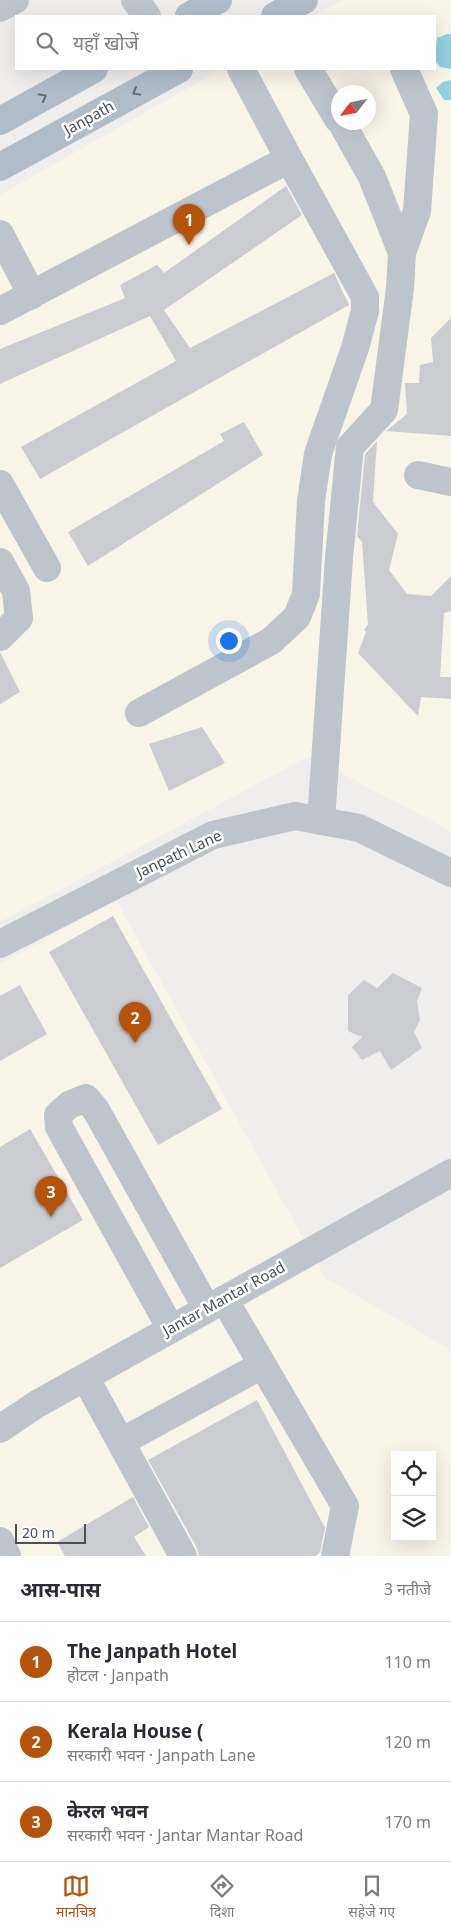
<!DOCTYPE html>
<html lang="hi">
<head>
<meta charset="utf-8">
<style>
	:root { --surface:#fff; --page:#f2f2f3; --text:#2b2b33; --muted:#7c7c81; --line:#e1e1e2; --accent:#b45309 }
	body { margin:0; font-family:"Noto Sans","Noto Sans Devanagari",sans-serif; background:var(--page); color:var(--text) }
	.controls { position:absolute; right:15px; bottom:15px; display:grid; overflow:hidden; border-radius:0px; box-shadow:0 5px 20px #0002 }
	.controls button { width:45px; height:45px; display:grid; place-items:center; padding:0; border:0; border-bottom:1px solid var(--line); background:var(--surface); color:var(--text); font:25px sans-serif }
	.compass { position:absolute; left:331px; top:85px; width:45px; height:45px; border-radius:50%; background:var(--surface); box-shadow:0 5px 20px #0002; rotate:238deg }
	.scale { position:absolute; left:15px; bottom:12px; width:71px; box-sizing:border-box; padding-left:5px; border:2px solid #485058; border-top:0; font-size:14px; line-height:18px; white-space:nowrap; color:#485058; -webkit-text-stroke:4px #fff; paint-order:stroke }
	.you { position:absolute; left:228px; top:640px; width:18px; height:18px; margin:-12px; border:4px solid #fff; border-radius:50%; background:#1a73e8; box-shadow:0 0 0 8px #1a73e833 }
	.badge { display:grid; place-items:center; width:32px; height:32px; border-radius:50%; background:var(--accent); color:#fff; font-size:16px; font-weight:700 }
	.pin { position:absolute; translate:-50% -41px; filter:drop-shadow(0 1px 2px #0008) }
	.pin::after { content:''; position:absolute; top:26px; width:18px; height:15px; background:inherit; clip-path:polygon(0 0,100% 0,50% 100%) }
	.list { margin:0; padding:0; list-style:none }
	h2 { display:flex; justify-content:space-between; align-items:center; height:65px; margin:0; padding:0 20px; font-size:21px }
	h2 small { font-size:16px; font-weight:400; color:var(--muted) }
	.list li { display:grid; grid-template-columns:32px 1fr auto; gap:15px; align-items:center; box-sizing:border-box; height:80px; padding:0 20px; border-top:1px solid var(--line) }
	.list b { display:block; font-size:19px; white-space:nowrap }
	.list p { margin:0; font-size:16px; white-space:nowrap; color:var(--muted) }
	.list em { font-size:16px; font-style:normal; color:var(--muted) }
	.icon { flex:none; width:28px; height:28px; fill:none; stroke:currentColor; stroke-width:2; stroke-linecap:round; stroke-linejoin:round }
	.map { position:relative; flex:none; width:451px; height:1556px; overflow:hidden }
	.search { position:absolute; background:var(--surface); box-shadow:0 5px 20px #0002; left:15px; right:15px; top:15px; height:55px; display:flex; align-items:center; gap:12px; box-sizing:border-box; padding:0 18px; border-radius:0px; color:var(--muted); font-size:19px }
	.sheet { height:305px; background:var(--surface) }
	nav { display:flex; justify-content:space-around; align-items:center; box-sizing:border-box; height:70px; border-top:1px solid var(--line); background:var(--surface); font-size:14px; color:var(--muted) }
	nav a { display:grid; justify-items:center; gap:2px }
	nav .on { color:var(--accent) }
	.map>svg:first-child { display:block }
	.commercial { fill:#f9f4e8; fill-rule:evenodd }
	.water { fill:#93d0e0 }
	.building { fill:#cbccd1 }
	.lines { fill:none; stroke-linecap:round; stroke-linejoin:round }
	.minor { stroke:#bdc4cb; stroke-width:28 }
	.major { stroke:#b0bdc9; stroke-width:28 }
	.oneway { stroke:#626b74 }
	.labels { text-anchor:middle; stroke-width:5; stroke-linejoin:round; paint-order:stroke }
	.street-label { font-size:15px; fill:#485058; stroke:#fff }
</style>
</head>
<body>
<div class="map">
<svg width="451" height="1556" viewBox="0 0 451 1556">
	<rect width="100%" height="100%" fill="#f0eded"/>
	<!-- commercial -->
	<path class="commercial" d="M 343,0 L 451,0 L 451,831 L 309,756 L 0,922 L 0,195 L 222,69 L 435,69 L 435,16 L 314,16 ZM 338,92 L 368,92 L 368,122 L 338,122 Z
		M 116,900 L 325,1278 L 451,1350 L 451,1556 L 0,1556 L 0,964 ZM 395,1455 L 432,1455 L 432,1537 L 395,1537 Z"/>
	<!-- water -->
	<path class="water" d="M 447,34 L 451,34 L 451,69 L 440,67 L 435,60 L 437,38 Z
		M 451,80 L 451,100 L 444,100 L 436,88 L 443,82 Z"/>
	<!-- building -->
	<path class="building" d="M 286,186 L 302,215 L 164,310 L 190,348 L 334,273 L 349,305 L 40,479 L 21,447 L 176,361 L 150,316 L 0,384 L 0,349 L 125,298 L 120,285 L 157,265 L 164,273 Z
		M 451,318 L 451,436 L 386,431 L 407,414 L 405,383 L 419,383 L 420,365 L 433,362 L 431,338 Z
		M 244,422 L 263,455 L 88,566 L 68,532 L 224,441 L 220,434 Z
		M 377,441 L 373,502 L 398,534 L 389,570 L 407,594 L 431,596 L 451,576 L 451,611 L 444,613 L 440,677 L 451,677 L 451,699 L 421,697 L 418,716 L 358,653 L 366,632 L 364,630 L 368,624 L 362,542 L 357,536 L 365,454 Z
		M 0,652 L 20,692 L 0,704 Z
		M 202,727 L 225,763 L 169,791 L 149,744 Z
		M 113,916 L 222,1109 L 158,1145 L 49,952 Z
		M 393,973 L 422,988 L 417,1001 L 420,1020 L 414,1032 L 422,1048 L 391,1070 L 380,1051 L 362,1060 L 352,1047 L 362,1037 L 348,1031 L 348,995 L 364,980 L 377,988 Z
		M 20,985 L 47,1034 L 0,1061 L 0,996 Z
		M 30,1129 L 83,1220 L 0,1268 L 0,1147 Z
		M 257,1400 L 325,1528 L 320,1552 L 316,1556 L 199,1556 L 197,1548 L 148,1460 Z
		M 133,1497 L 149,1527 L 134,1537 L 146,1556 L 65,1556 L 57,1542 Z"/>
	<g class="lines">
		<!-- minor -->
		<path class="minor" d="M 135,0 L 147,16
			M 0,8 L 15,0
			M 308,69 L 338,119
			M 0,234 L 32,295
			M 402,253 L 417,211 L 424,114 L 404,69
			M 0,311 L 289,159 L 241,69
			M 418,475 L 451,482
			M 0,484 L 47,568
			M 0,562 L 16,591 L 19,618 L 0,637
			M 139,713 L 271,641 L 297,617 L 306,594 L 311,501 L 318,454 L 355,348 L 365,311 L 365,297 L 289,159
			M 321,821 L 339,558 L 350,447 L 384,410 L 400,288 L 402,253 L 372,177 L 341,122
			M 0,944 L 213,835 L 295,816 L 359,828 L 451,873
			M 224,1299 L 345,1506 L 335,1556
			M 171,1329 L 59,1127 L 58,1115 L 69,1105 L 86,1098 L 96,1110 L 207,1309
			M 85,1377 L 183,1556
			M 0,1429 L 37,1404 L 451,1173
			M 121,1442 L 262,1365
			M 0,1541 L 7,1556"/>
		<!-- major -->
		<path class="major" d="M 189,16 L 218,0
			M 275,16 L 304,0
			M 0,121 L 94,69
			M 0,167 L 179,69"/>
	</g>
	<!-- one-way arrows -->
	<defs><path id="oneway-chevron" d="M-2-3.5L2.5 0L-2 3.5" fill="none" stroke-width="1.6" stroke-linecap="round" stroke-linejoin="round" transform="scale(1.25)"/></defs>
	<g class="oneway">
		<use href="#oneway-chevron" transform="translate(136 92) rotate(151)"/>
		<use href="#oneway-chevron" transform="translate(43 97) rotate(-29)"/>
	</g>
	<g class="labels">
		<!-- street labels -->
		<g class="street-label">
			<text transform="translate(89 118) rotate(-29)" y="5">Janpath</text>
			<text transform="translate(179 854) rotate(-25)" y="5">Janpath Lane</text>
			<text transform="translate(224 1299) rotate(-29)" y="5">Jantar Mantar Road</text>
		</g>
	</g>
</svg>
<div class="controls">
<button><svg class="icon" aria-label="locate" viewBox="0 0 24 24"><circle cx="12" cy="12" r="6"/><path d="M12 2v4M12 18v4M2 12h4M18 12h4"/></svg></button>
<button><svg class="icon" aria-label="layers" viewBox="0 0 24 24"><path d="M12 4l9 5-9 5-9-5zM3 14l9 5 9-5"/></svg></button>
</div>
<svg class="compass" viewBox="-18 -18 36 36"><path d="M0-13l5 13h-10z" fill="#e53935"/><path d="M0 13l5-13h-10z" fill="#7c7c81"/></svg>
<div class="scale">20 m</div>
<div class="you"></div>
<div class="pin badge" style="left:189px;top:245px">1</div>
<div class="pin badge" style="left:135px;top:1043px">2</div>
<div class="pin badge" style="left:51px;top:1217px">3</div>
<div class="search"><svg class="icon" aria-label="search" viewBox="0 0 24 24"><circle cx="10" cy="10" r="6"/><path d="M15 15l6 6"/></svg>यहाँ खोजें</div>
</div>
<section class="sheet">
<h2>आस-पास<small>3 नतीजे</small></h2>
<ul class="list">
<li><span class="badge">1</span><div><b>The Janpath Hotel</b><p>होटल · Janpath</p></div><em>110 m</em></li>
<li><span class="badge">2</span><div><b>Kerala House (</b><p>सरकारी भवन · Janpath Lane</p></div><em>120 m</em></li>
<li><span class="badge">3</span><div><b>केरल भवन</b><p>सरकारी भवन · Jantar Mantar Road</p></div><em>170 m</em></li>
</ul>
</section>
<nav>
<a class="on"><svg class="icon" aria-label="map" viewBox="0 0 24 24"><path d="M3 6l6-2 6 2 6-2v14l-6 2-6-2-6 2zM9 4v14M15 6v14"/></svg>मानचित्र</a>
<a><svg class="icon" aria-label="directions" viewBox="0 0 24 24"><path d="M12 3l9 9-9 9-9-9zM9 14v-3h6M13 9l2 2-2 2"/></svg>दिशा</a>
<a><svg class="icon" aria-label="saved" viewBox="0 0 24 24"><path d="M7 4h10v16l-5-4-5 4z"/></svg>सहेजे गए</a>
</nav>
</body>
</html>
